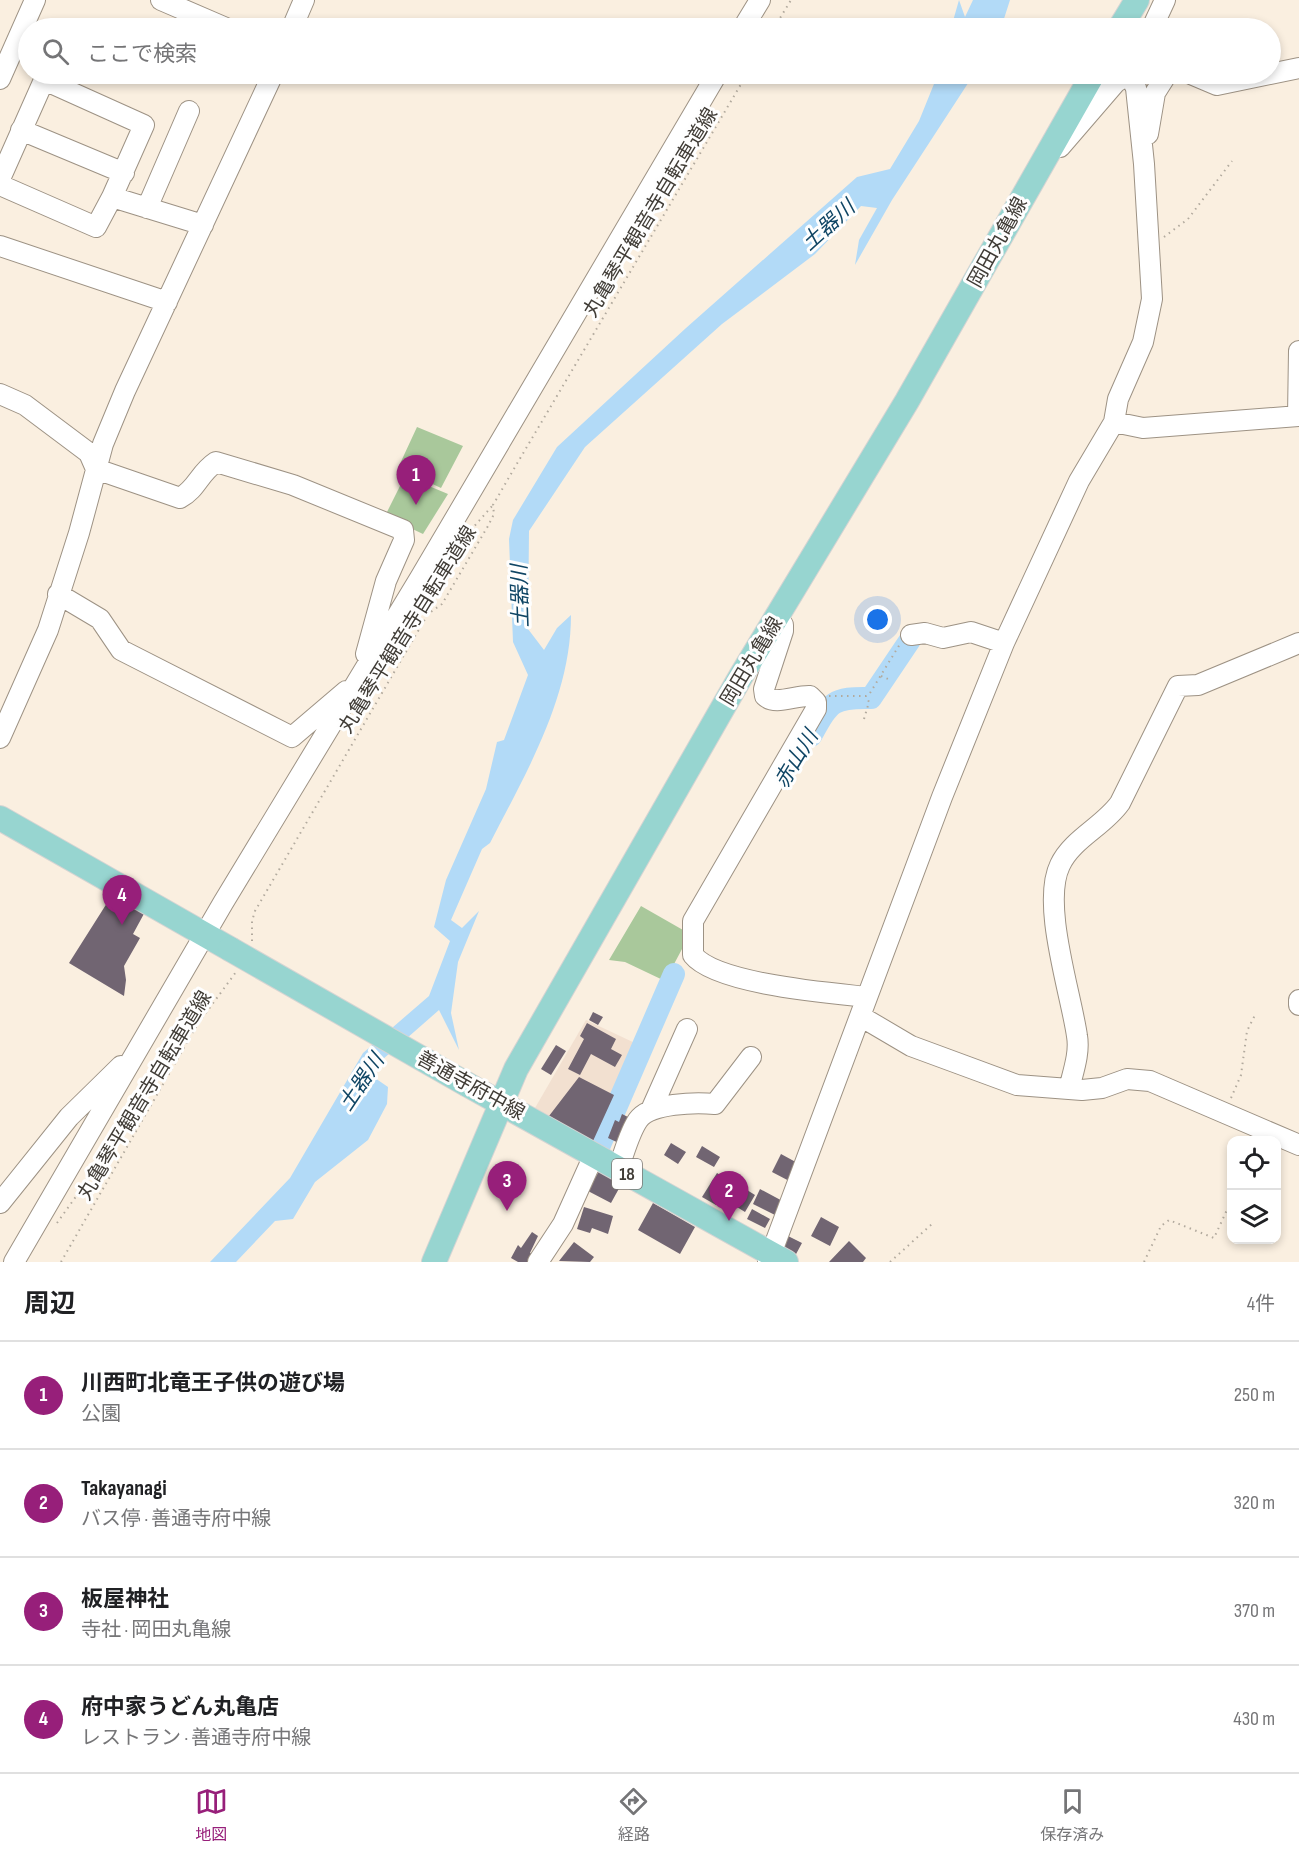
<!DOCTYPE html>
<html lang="ja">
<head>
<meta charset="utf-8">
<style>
	:root { --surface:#fff; --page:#f6f6f6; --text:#202124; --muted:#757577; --line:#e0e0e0; --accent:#971f7a }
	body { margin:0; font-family:"Sofia Sans Condensed","Noto Sans JP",sans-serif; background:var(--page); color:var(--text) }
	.controls { position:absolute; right:18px; bottom:18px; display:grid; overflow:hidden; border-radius:12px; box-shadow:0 3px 9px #0003 }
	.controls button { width:54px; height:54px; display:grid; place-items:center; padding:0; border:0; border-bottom:2px solid var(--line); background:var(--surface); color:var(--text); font:30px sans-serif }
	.you { position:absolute; left:878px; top:620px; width:21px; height:21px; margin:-15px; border:4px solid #fff; border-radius:50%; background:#1a73e8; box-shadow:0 0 0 9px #1a73e833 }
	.badge { display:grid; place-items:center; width:39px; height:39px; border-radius:50%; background:var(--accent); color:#fff; font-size:20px; font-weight:700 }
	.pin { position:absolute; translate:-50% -50px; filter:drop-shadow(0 2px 3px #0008) }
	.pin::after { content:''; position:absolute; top:32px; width:21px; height:18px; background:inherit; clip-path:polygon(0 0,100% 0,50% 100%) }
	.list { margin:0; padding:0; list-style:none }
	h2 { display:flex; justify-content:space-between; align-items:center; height:78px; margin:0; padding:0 24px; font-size:26px }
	h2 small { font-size:20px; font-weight:400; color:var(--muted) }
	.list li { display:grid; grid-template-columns:39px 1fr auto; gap:18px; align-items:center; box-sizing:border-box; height:108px; padding:0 24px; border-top:2px solid var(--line) }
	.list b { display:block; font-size:22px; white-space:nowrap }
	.list p { margin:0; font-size:20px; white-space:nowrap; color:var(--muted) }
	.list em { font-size:20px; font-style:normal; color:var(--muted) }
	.icon { flex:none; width:33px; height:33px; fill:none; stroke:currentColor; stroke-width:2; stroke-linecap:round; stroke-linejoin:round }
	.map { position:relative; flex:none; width:1299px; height:1262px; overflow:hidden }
	.search { position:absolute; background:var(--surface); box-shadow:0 3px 9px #0003; left:18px; right:18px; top:18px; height:66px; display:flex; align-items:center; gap:15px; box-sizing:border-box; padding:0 21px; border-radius:33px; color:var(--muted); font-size:22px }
	.sheet { height:510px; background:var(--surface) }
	nav { display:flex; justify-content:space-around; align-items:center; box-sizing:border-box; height:84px; border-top:2px solid var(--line); background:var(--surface); font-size:16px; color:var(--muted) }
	nav a { display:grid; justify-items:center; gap:3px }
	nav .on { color:var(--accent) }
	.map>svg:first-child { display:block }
	.commercial { fill:#f2e0d0 }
	.green { fill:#a9c89b }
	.water { fill:#b2daf7 }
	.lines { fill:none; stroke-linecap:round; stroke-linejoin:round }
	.river { stroke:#b2daf7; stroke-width:22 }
	.building { fill:#716572 }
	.minor-casing { stroke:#9d9284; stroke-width:22 }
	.major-casing { stroke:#d5d4d3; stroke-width:26 }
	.path { stroke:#b2aa9e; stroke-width:2; stroke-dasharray:1.5 4.5; stroke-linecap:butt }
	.minor { stroke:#fff; stroke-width:20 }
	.major { stroke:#97d5d0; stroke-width:24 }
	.major-bridge-casing { stroke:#d5d4d3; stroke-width:26; stroke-linecap:butt }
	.major-bridge { stroke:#97d5d0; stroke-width:24 }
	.labels { text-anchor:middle; stroke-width:6; stroke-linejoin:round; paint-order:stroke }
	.shield { fill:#fefefe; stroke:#797672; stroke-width:1.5 }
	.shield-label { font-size:18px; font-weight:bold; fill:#403c36 }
	.street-label { font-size:20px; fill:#403c36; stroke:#fefefe }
	.water-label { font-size:21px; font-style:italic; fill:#0f4564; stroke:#fefefe }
</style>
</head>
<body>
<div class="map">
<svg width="1299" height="1262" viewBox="0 0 1299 1262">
	<rect width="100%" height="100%" fill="#faefe0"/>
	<!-- commercial -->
	<path class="commercial" d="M 586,1020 L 637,1044 L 593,1141 L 535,1108 Z"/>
	<!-- green -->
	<path class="green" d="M 417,427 L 463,446 L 441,488 L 398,468 Z
		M 405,476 L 448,494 L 423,534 L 385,516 Z
		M 641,906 L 690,934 L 665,981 L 625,962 L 609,960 Z"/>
	<!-- water -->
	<path class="water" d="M 959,0 L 965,17 L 973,0 L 1010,0 L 1001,28 L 951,28 Z
		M 938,74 L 974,74 L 892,200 L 855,265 L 859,240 L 877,208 L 861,206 L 815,254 L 722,324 L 585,447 L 529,531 L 528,629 L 544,650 L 557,628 L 571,615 C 571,697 527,771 490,843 L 482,849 L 451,920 L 462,928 L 479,911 L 458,962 L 451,1013 L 459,1050 L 439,1010 L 382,1060 L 372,1076 L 388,1087 L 387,1104 L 368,1140 L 315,1182 L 293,1219 L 275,1221 L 236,1262 L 210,1262 L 290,1178 L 363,1053 L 429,996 L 450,941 L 434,927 L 446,880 L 486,789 L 497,742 L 504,740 L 528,675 L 513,642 L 509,539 L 513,520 L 557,447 L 686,328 L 857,177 L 890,169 L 919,121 Z"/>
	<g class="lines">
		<!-- river -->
		<path class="river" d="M 811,736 C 830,702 832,697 871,698 L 910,640
			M 599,1147 L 674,974"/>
	</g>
	<!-- building -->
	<path class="building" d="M 114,892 L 146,910 L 133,934 L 140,938 L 124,966 L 126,980 L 124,996 L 69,963 Z
		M 593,1012 L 603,1017 L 598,1025 L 589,1020 Z
		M 587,1023 L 616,1039 L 611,1049 L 622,1055 L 615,1067 L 591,1054 L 580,1075 L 568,1069 L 584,1039 L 580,1036 Z
		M 556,1045 L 566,1051 L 551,1075 L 541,1069 Z
		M 579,1077 L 614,1095 L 593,1141 L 549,1116 Z
		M 622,1114 L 632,1119 L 621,1144 L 608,1138 L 615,1120 L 619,1122 Z
		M 671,1143 L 686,1152 L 678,1164 L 664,1155 Z
		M 702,1146 L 720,1157 L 714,1167 L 696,1157 Z
		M 781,1154 L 803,1166 L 795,1184 L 772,1172 Z
		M 599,1171 L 622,1183 L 611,1203 L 588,1191 Z
		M 717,1173 L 730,1181 L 716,1205 L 702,1197 Z
		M 734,1182 L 755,1195 L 745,1212 L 724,1199 Z
		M 760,1189 L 788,1204 L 781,1218 L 753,1204 Z
		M 653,1203 L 695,1227 L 680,1254 L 638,1230 Z
		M 584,1207 L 613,1216 L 608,1234 L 592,1228 L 590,1233 L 577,1229 Z
		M 752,1209 L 770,1219 L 765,1228 L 747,1219 Z
		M 821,1217 L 839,1227 L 830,1246 L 811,1236 Z
		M 532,1232 L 538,1236 L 530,1253 L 534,1255 L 530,1262 L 518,1262 L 511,1258 L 518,1245 L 521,1248 Z
		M 788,1236 L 802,1243 L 795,1256 L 781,1249 Z
		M 849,1241 L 866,1258 L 863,1262 L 829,1262 Z
		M 574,1242 L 594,1257 L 590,1262 L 559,1261 Z"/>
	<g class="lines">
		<defs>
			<path id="minor" d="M 161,0 L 226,28
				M 292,28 L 304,0
				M 743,28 L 760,0
				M 1152,28 L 1165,0
				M 1191,74 L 1217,85 L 1299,68
				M 0,79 L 35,0
				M 21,130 L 124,173
				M 1148,134 L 1155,93 L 1167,74
				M 1060,147 L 1116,82 L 1128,75
				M 0,179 L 44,80 L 144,125 L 112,197
				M 0,185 L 96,227 L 112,197 L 203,225
				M 147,208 L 189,111
				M 0,246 L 167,302
				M 0,394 L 25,405 L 89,453 L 96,469 L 180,498 C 197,489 199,473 216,462 L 293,485 L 403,530 L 404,540 L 386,581 L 366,654
				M 1298,416 L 1299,351
				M 1114,422 L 1143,428 L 1299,416
				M 58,594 L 100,619 L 121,650 L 292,737 L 346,691
				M 776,621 L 783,625 L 783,631 L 764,689 L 765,696 C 775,706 796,695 810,696 L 816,702 L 816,709 L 693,921 L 693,955 C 716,984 830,993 867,997
				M 911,635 L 925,633 L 943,638 L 971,632 L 1004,643
				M 0,738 L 48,630 L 79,533 L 103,444 L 125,391 L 273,74
				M 1299,1000 L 1299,1005
				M 860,1016 L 911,1046 L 1017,1085 L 1082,1090 L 1102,1088 L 1127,1079 L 1150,1081 L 1299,1145
				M 1069,1089 C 1073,1072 1080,1053 1077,1036 C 1071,993 1041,904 1060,865 C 1072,839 1104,826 1120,803 L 1178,686 L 1198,685 L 1299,643
				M 651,1110 L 687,1029
				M 618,1169 C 624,1154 629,1133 638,1120 C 650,1103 696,1102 715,1104 L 751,1057
				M 0,1203 L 69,1117 L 121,1066
				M 14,1262 L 223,903 L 420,578 L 717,74
				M 538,1262 L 563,1224 L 594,1155
				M 768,1262 L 942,797 L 1004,643 L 1079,481 L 1114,422 L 1118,399 L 1143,342 L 1152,299 L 1144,164 L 1136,88 L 1129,74"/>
			<path id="major" d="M 1120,28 L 1137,0
				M 0,818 L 230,949
				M 468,1085 L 786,1262
				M 434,1262 L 516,1069 L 741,676 L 907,401 L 1093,74"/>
		</defs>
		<!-- minor casing -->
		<use href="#minor" class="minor-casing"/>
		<!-- major casing -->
		<use href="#major" class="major-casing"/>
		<!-- path -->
		<path class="path" d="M 774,28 L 791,0
			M 1164,237 L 1188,219 L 1232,161
			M 463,539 L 493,505
			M 881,676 L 888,679
			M 829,696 L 866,696 L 870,693 L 900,644
			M 864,719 L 869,702 L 866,696
			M 252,941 L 252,921 L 255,911 L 428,614 L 442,604 L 488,526 L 494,514 L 493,505 L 515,467 L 747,74
			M 1231,1098 L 1241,1075 L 1247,1031 L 1255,1015
			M 57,1223 L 125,1128 L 137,1129
			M 61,1262 L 197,1025 L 236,972
			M 890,1262 L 932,1224
			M 1144,1262 L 1161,1226 L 1169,1220 L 1214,1238 L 1232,1199"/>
		<!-- minor -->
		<use href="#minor" class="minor"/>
		<!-- major -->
		<use href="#major" class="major"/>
		<defs>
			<path id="major-bridge" d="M 230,949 L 468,1085"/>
		</defs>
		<!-- major-bridge casing -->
		<use href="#major-bridge" class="major-bridge-casing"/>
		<!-- major-bridge -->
		<use href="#major-bridge" class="major-bridge"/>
	</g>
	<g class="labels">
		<!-- shield labels -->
		<rect class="shield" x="612" y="1159" width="30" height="30" rx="4.5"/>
		<g class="shield-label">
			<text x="627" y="1180">18</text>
		</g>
		<!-- street labels -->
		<g class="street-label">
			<text transform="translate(650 212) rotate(-59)" y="7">丸亀琴平観音寺自転車道線</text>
			<text transform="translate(997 242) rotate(-61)" y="7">岡田丸亀線</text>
			<text transform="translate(407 629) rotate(-58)" y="7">丸亀琴平観音寺自転車道線</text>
			<text transform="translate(751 661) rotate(-59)" y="7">岡田丸亀線</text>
			<text transform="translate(471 1085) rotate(29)" y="7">善通寺府中線</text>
			<text transform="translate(144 1095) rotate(-59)" y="7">丸亀琴平観音寺自転車道線</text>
		</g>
		<!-- water labels -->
		<g class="water-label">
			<text transform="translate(828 225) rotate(-42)" y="7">土器川</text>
			<text transform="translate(520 596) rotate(-92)" y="7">土器川</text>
			<text transform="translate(796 759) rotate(-59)" y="7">赤山川</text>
			<text transform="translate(361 1082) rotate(-56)" y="7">土器川</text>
		</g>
	</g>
</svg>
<div class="controls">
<button><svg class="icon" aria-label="locate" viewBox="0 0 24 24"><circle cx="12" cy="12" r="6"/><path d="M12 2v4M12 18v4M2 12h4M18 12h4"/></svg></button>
<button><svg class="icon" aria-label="layers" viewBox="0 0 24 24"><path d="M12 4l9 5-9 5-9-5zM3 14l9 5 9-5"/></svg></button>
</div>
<div class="you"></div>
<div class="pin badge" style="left:416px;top:505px">1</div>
<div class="pin badge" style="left:729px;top:1221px">2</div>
<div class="pin badge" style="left:507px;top:1211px">3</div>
<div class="pin badge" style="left:122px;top:925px">4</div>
<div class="search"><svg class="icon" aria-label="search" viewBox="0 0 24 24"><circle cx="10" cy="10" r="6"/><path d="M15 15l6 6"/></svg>ここで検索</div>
</div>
<section class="sheet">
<h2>周辺<small>4件</small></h2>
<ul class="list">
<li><span class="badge">1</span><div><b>川西町北竜王子供の遊び場</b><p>公園</p></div><em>250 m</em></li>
<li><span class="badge">2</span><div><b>Takayanagi</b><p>バス停 · 善通寺府中線</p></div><em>320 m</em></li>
<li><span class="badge">3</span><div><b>板屋神社</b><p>寺社 · 岡田丸亀線</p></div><em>370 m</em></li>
<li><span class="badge">4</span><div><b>府中家うどん丸亀店</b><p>レストラン · 善通寺府中線</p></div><em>430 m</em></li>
</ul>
</section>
<nav>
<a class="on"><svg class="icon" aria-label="map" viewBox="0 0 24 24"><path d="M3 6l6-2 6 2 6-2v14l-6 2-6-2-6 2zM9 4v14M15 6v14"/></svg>地図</a>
<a><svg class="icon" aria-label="directions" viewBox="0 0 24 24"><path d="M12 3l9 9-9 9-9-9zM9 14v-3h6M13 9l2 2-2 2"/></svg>経路</a>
<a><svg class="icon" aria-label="saved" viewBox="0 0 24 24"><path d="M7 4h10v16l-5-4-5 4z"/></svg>保存済み</a>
</nav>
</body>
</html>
